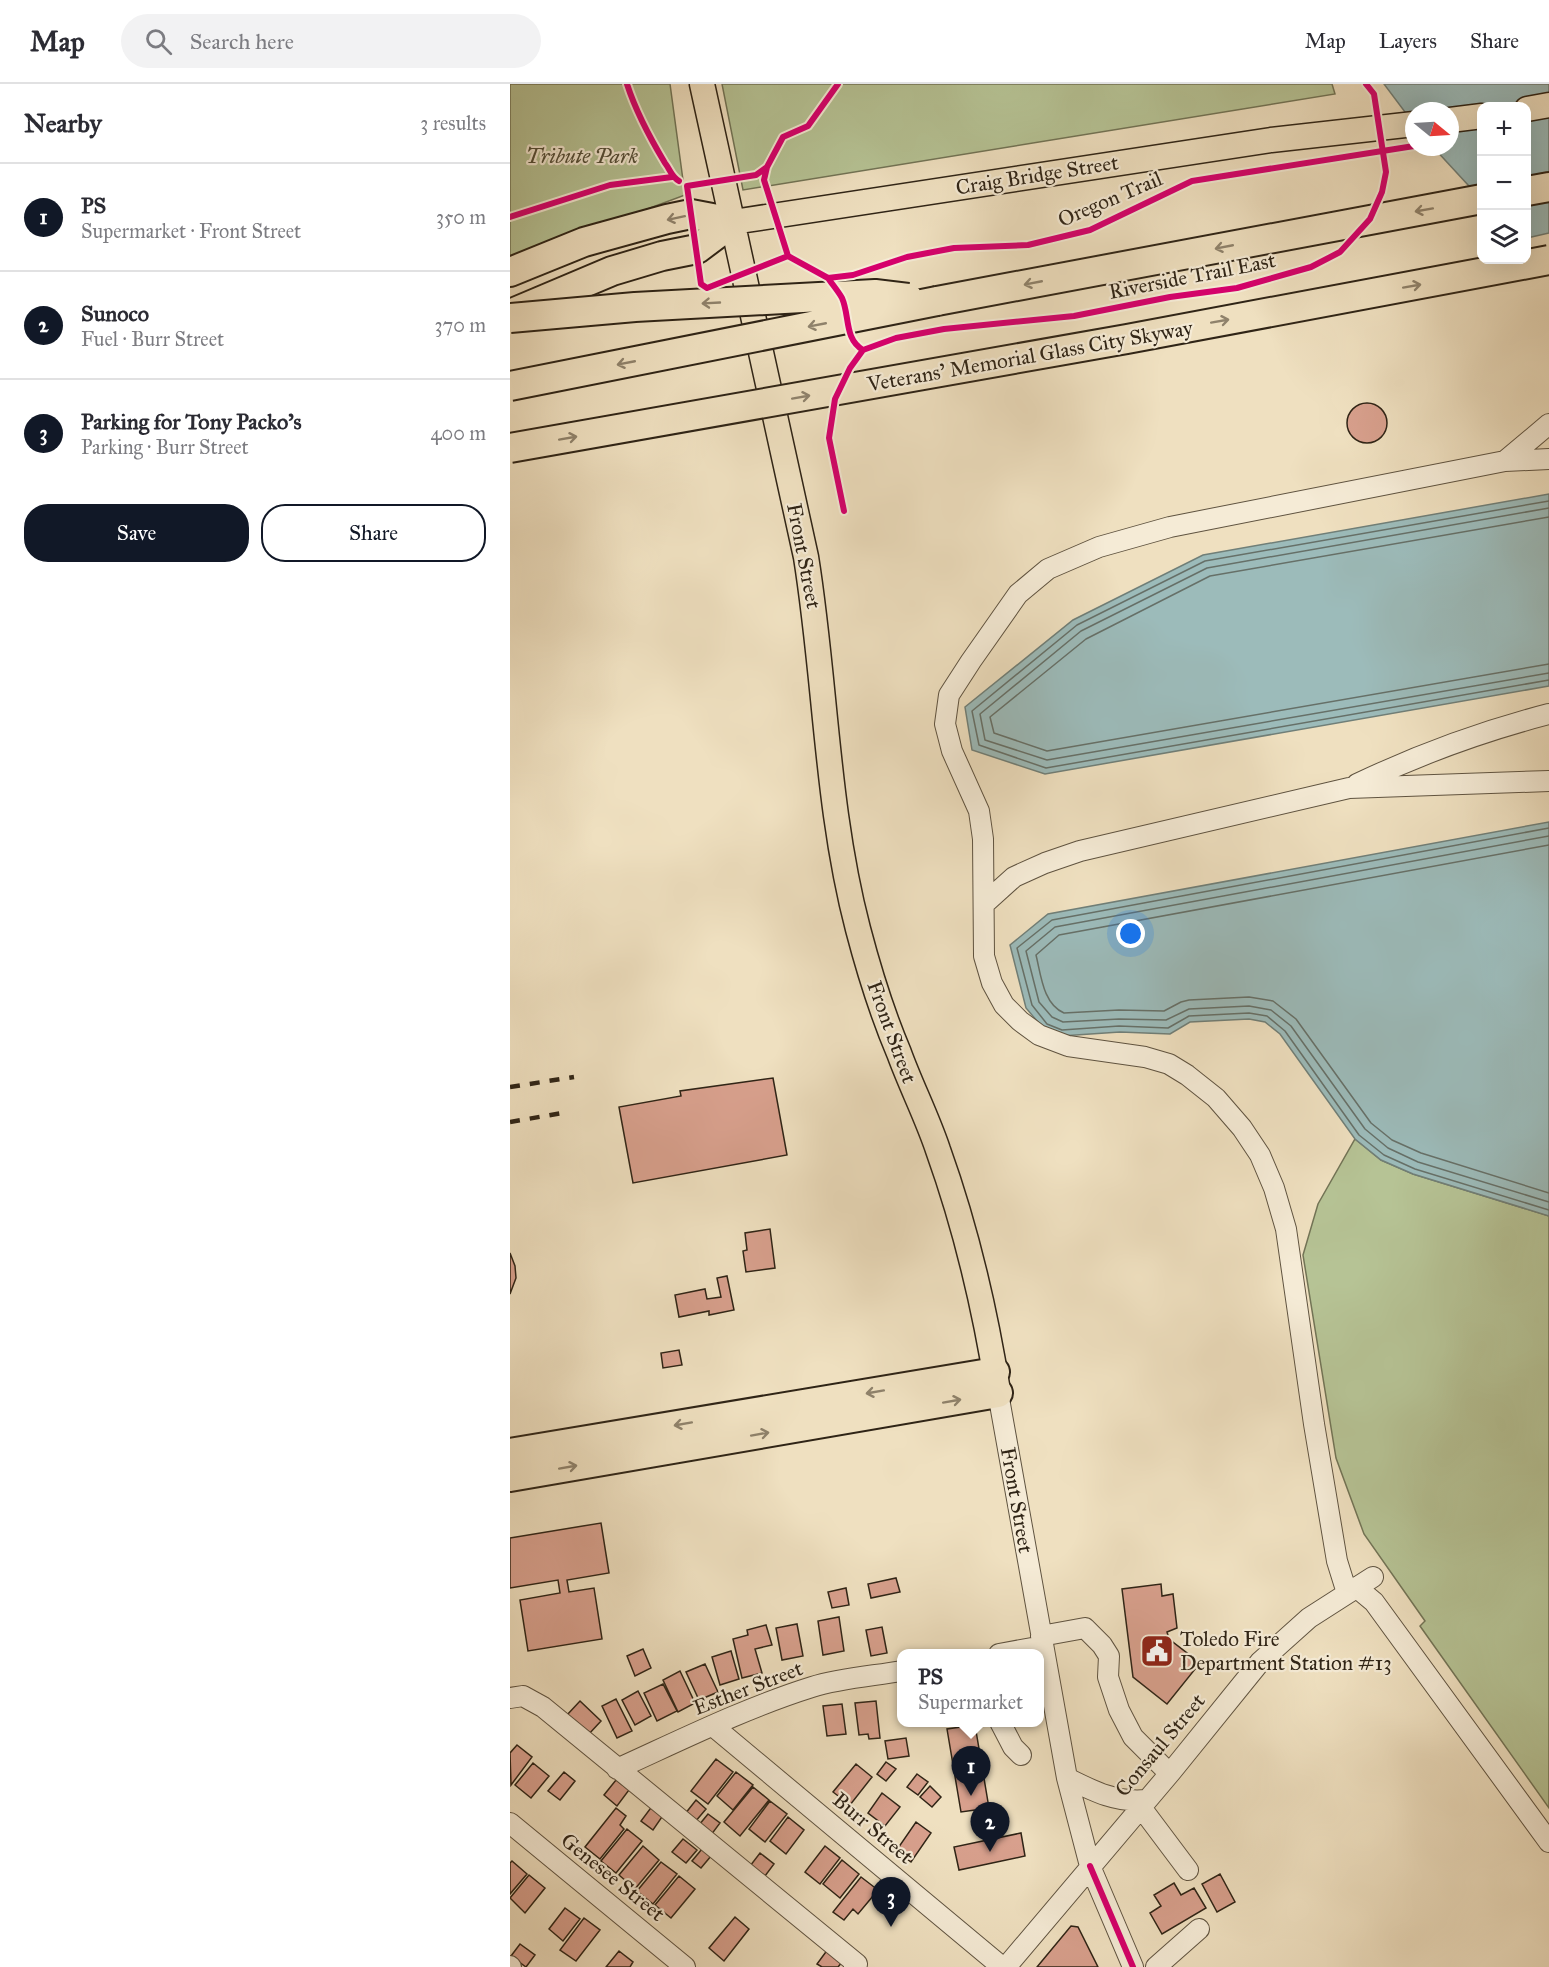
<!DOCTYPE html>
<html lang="en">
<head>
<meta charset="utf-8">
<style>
	:root { --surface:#fff; --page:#f2f2f3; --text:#2b2b33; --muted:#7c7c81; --line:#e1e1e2; --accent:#111827 }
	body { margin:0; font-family:"IM FELL Great Primer",serif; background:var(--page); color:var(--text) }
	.controls { position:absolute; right:18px; top:18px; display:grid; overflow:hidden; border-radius:12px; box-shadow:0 6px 24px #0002 }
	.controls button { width:54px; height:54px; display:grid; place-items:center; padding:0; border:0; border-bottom:2px solid var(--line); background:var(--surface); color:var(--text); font:30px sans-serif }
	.compass { position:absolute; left:895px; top:18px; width:54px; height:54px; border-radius:50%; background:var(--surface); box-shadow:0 6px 24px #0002; rotate:108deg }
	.you { position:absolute; left:621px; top:850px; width:21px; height:21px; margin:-15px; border:4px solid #fff; border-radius:50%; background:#1a73e8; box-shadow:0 0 0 9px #1a73e833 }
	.badge { display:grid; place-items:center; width:39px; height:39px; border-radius:50%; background:var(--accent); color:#fff; font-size:20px; font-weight:700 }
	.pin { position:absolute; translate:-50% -50px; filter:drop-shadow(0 2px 3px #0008) }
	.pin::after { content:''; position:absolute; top:32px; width:21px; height:18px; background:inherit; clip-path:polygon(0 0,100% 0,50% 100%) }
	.popup { position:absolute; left:387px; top:1565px; width:147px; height:78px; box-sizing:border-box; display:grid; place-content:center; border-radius:12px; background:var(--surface); filter:drop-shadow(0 2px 4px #0005); font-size:20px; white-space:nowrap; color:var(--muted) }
	.popup b { font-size:22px; color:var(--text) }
	.popup::after { content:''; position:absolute; left:50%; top:100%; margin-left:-12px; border:12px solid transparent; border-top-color:var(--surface) }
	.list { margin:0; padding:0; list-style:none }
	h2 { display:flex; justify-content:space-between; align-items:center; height:78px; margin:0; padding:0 24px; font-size:26px }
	h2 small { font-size:20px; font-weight:400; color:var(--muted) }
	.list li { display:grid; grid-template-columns:39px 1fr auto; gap:18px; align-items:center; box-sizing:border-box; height:108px; padding:0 24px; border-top:2px solid var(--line) }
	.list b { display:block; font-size:22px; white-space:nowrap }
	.list p { margin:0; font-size:20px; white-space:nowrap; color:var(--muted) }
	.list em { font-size:20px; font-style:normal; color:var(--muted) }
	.actions { display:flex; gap:12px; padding:18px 24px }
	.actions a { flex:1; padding:14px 0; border:2px solid var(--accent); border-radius:24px; text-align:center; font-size:21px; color:var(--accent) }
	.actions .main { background:var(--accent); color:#fff }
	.icon { flex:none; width:33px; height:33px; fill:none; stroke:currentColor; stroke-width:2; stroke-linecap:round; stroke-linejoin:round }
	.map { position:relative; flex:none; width:1039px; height:1883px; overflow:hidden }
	header { display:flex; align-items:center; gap:36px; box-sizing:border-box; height:84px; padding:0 30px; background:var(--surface); border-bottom:2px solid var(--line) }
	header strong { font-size:28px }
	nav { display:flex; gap:33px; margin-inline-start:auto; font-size:21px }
	.search { width:420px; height:54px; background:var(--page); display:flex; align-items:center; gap:15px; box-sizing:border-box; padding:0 21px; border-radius:33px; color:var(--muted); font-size:22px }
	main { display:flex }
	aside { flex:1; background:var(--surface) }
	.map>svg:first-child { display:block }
	.green { fill:#b6c395; stroke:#727456; stroke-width:1.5 }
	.water { fill:#9cbbba; stroke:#707f78; stroke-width:1.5 }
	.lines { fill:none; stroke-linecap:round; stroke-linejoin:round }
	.shore { stroke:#667068; stroke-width:1.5 }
	.building { fill:#d8a08d; stroke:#2f2416; stroke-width:1.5 }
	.minor-casing { stroke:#5f5340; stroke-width:22 }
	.major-casing { stroke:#2f2416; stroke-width:27 }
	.highway-casing { stroke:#2f2416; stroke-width:32 }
	.minor { stroke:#f5ebd6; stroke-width:20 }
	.major { stroke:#efe0c0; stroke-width:24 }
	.highway { stroke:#efe0c0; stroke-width:28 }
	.rail { stroke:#2f2416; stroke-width:4.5; stroke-dasharray:10 10; stroke-linecap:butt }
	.highway-bridge-casing { stroke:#2f2416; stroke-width:32; stroke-linecap:butt }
	.highway-bridge { stroke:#efe0c0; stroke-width:28 }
	.cycleway-casing { stroke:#f5ebd6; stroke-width:10 }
	.cycleway { stroke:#d6006c; stroke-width:6 }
	.oneway { stroke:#8f826b }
	.labels { text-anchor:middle; stroke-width:4.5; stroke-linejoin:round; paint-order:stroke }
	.park-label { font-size:21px; font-style:italic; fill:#514c36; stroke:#f5ebd6 }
	.street-label { font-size:21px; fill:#2f2416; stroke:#f5ebd6 }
	.poi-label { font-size:21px; fill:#2f2416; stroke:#f5ebd6; text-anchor:start }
</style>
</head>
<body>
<header>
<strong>Map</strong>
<div class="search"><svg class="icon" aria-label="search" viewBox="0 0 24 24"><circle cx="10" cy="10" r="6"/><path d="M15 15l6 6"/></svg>Search here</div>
<nav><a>Map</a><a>Layers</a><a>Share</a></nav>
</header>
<main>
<aside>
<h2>Nearby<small>3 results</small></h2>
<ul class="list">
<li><span class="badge">1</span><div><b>PS</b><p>Supermarket · Front Street</p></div><em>350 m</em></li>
<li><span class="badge">2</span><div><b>Sunoco</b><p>Fuel · Burr Street</p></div><em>370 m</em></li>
<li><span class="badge">3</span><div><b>Parking for Tony Packo's</b><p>Parking · Burr Street</p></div><em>400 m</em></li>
</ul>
<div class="actions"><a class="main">Save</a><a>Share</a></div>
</aside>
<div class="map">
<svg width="1039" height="1883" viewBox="0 0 1039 1883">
	<rect width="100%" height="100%" fill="#efe0c0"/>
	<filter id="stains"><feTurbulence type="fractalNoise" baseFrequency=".00333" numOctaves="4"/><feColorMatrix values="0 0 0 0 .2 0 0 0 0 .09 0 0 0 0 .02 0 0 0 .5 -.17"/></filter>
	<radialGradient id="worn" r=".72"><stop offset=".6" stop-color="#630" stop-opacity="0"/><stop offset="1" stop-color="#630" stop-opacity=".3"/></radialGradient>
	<!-- green -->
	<path class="green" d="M 0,0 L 160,0 L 175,111 L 0,176 Z
		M 212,0 L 822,0 L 825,10 L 233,106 Z
		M 845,1055 L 871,1076 L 903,1090 L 1039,1132 L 1039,1724 L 910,1542 L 915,1537 L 854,1450 L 826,1374 L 793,1171 L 808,1120 Z"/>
	<!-- water -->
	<path class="water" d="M 874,0 L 1039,0 L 1039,149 L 1017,154 L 1017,22 L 972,22 L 971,115 L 923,63 L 940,63 L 940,27 L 904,27 L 904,40 Z
		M 1039,410 L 1039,602 L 535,690 L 462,666 L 455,623 L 563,536 L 693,471 Z
		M 1039,738 L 1039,1132 L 903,1090 L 871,1076 L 845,1055 L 770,950 L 755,938 L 739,935 L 680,938 L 660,950 L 610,948 L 551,952 L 533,944 L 516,924 L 500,861 L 538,830 Z"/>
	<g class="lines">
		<!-- shore -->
		<path class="shore" d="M 1039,417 L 695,477 L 567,541 L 462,627 L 469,661 L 536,684 L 1039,596
			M 1039,424 L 697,484 L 571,547 L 470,630 L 475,656 L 537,676 L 1039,589
			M 1039,433 L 700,492 L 576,555 L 480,633 L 484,649 L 537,667 L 1039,580
			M 1039,744 L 542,836 L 507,864 L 522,921 L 537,940 L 552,946 L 609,942 L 658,944 L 679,932 L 739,929 L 757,932 L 775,947 L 849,1051 L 874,1071 L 905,1085 L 1039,1126
			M 1039,752 L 545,843 L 516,867 L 529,918 L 542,933 L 553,938 L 609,935 L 656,936 L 679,925 L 739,922 L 761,926 L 781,942 L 855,1045 L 878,1064 L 908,1078 L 1039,1118
			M 1039,761 L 549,851 L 526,871 C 531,891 533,920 554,929 L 609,926 L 654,927 L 671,918 L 679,916 L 739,913 L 763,917 L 786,935 L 861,1039 L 882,1056 L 911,1069 L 1039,1109"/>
	</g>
	<!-- building -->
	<path class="building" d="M837 339a20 20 0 1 1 40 0a20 20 0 1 1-40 0Z
		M 263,994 L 277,1071 L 123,1099 L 109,1023 L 171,1012 L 170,1007 Z
		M 260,1145 L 265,1184 L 236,1188 L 233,1167 L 237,1166 L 235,1149 Z
		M 0,1169 L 5,1182 L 6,1194 L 0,1210 Z
		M 217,1192 L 224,1226 L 199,1231 L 199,1227 L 169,1233 L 165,1211 L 195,1205 L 197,1215 L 211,1213 L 207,1194 Z
		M 169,1266 L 172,1281 L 153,1284 L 151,1269 Z
		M 91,1439 L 99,1489 L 57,1496 L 59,1508 L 84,1504 L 92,1555 L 18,1567 L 10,1516 L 50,1509 L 48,1496 L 0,1504 L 0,1454 Z
		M 386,1494 L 390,1508 L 361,1514 L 358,1500 Z
		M 651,1500 L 652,1512 L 663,1510 L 667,1544 L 657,1548 L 659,1555 L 690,1579 L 657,1620 L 623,1593 L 612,1505 Z
		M 336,1504 L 339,1521 L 322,1524 L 318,1508 Z
		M 329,1533 L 334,1567 L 313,1571 L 308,1537 Z
		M 287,1540 L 293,1572 L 272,1576 L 266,1544 Z
		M 256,1541 L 262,1561 L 245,1565 L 252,1589 L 232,1594 L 223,1555 L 238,1551 L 237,1546 Z
		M 372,1543 L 377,1569 L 361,1572 L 356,1546 Z
		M 133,1565 L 141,1584 L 125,1592 L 117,1572 Z
		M 221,1567 L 229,1595 L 210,1601 L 202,1573 Z
		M 195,1580 L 208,1608 L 189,1616 L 176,1588 Z
		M 170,1587 L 185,1619 L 168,1628 L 153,1596 Z
		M 153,1600 L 167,1627 L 147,1637 L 134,1609 Z
		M 128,1607 L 141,1632 L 125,1641 L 112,1616 Z
		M 106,1615 L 122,1647 L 107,1654 L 92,1622 Z
		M 70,1617 L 91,1637 L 78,1651 L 57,1631 Z
		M 366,1617 L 370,1654 L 359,1655 L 358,1650 L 349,1651 L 345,1619 Z
		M 332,1620 L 336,1650 L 317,1652 L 313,1622 Z
		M 465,1641 L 479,1724 L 451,1728 L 437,1645 Z
		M 396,1654 L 399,1672 L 378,1675 L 375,1657 Z
		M 7,1661 L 22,1673 L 1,1701 L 0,1669 Z
		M 206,1675 L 223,1688 L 198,1720 L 181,1707 Z
		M 376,1678 L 386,1685 L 376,1697 L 367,1690 Z
		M 23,1679 L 39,1692 L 21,1714 L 5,1701 Z
		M 346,1680 L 362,1693 L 340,1721 L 323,1708 Z
		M 54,1688 L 65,1697 L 50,1716 L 38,1707 Z
		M 226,1688 L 243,1701 L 223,1726 L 207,1712 Z
		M 407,1690 L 418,1698 L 408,1711 L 397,1703 Z
		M 106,1696 L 119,1706 L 107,1722 L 94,1711 Z
		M 420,1702 L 431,1713 L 422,1723 L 410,1713 Z
		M 243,1703 L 259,1716 L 230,1752 L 214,1738 Z
		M 372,1709 L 390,1723 L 375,1742 L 358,1729 Z
		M 186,1716 L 196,1725 L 185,1738 L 175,1730 Z
		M 260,1717 L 277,1730 L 255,1758 L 239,1745 Z
		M 143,1721 L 154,1730 L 143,1746 L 131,1737 Z
		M 106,1724 L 116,1732 L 110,1741 L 114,1745 L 90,1775 L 75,1763 Z
		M 198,1730 L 210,1739 L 201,1751 L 189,1741 Z
		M 278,1733 L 294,1746 L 276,1770 L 260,1757 Z
		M 406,1738 L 421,1749 L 401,1778 L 386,1767 Z
		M 117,1745 L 132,1757 L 106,1789 L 91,1777 Z
		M 511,1749 L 515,1772 L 449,1786 L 444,1763 Z
		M 173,1755 L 187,1766 L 176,1779 L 162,1768 Z
		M 133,1762 L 149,1776 L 125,1805 L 109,1791 Z
		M 315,1762 L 330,1774 L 310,1800 L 295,1788 Z
		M 192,1765 L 201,1772 L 191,1784 L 182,1777 Z
		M 250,1769 L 264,1780 L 255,1792 L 240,1782 Z
		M 332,1776 L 349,1790 L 330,1814 L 313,1800 Z
		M 2,1777 L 17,1790 L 0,1810 L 0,1779 Z
		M 151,1778 L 167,1790 L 143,1820 L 127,1807 Z
		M 710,1790 L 725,1818 L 707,1828 L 692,1800 Z
		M 19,1791 L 35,1804 L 15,1829 L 0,1814 Z
		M 169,1792 L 185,1805 L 161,1834 L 145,1821 Z
		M 351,1793 L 368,1806 L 348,1830 L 343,1825 L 334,1836 L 323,1828 Z
		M 664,1799 L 671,1811 L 684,1804 L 696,1824 L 652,1850 L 640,1829 L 651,1822 L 644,1811 Z
		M 55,1824 L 70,1835 L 53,1857 L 39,1845 Z
		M 225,1833 L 239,1845 L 214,1877 L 199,1864 Z
		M 74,1834 L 90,1846 L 66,1877 L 50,1866 Z
		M 561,1842 L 568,1843 L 588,1883 L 527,1883 Z
		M 10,1860 L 25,1871 L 16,1883 L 1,1872 Z
		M 318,1865 L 333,1877 L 328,1883 L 312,1883 L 307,1880 Z
		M 109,1867 L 123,1878 L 120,1883 L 96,1883 Z"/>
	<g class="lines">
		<defs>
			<path id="minor" d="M 995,377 L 1039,340
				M 847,700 C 908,671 973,647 1039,630
				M 474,820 L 504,793 L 535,779 L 570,767 L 839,704 L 1039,697
				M 488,1309 L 557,1694 L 580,1782 L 623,1883
				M 846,1503 L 864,1518 L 1039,1758
				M 837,1509 L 827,1477 L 804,1340 L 776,1145 L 764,1104 L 750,1071 L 732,1044 L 706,1014 L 677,991 L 659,980 L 635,973 L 558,962 L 529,951 L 510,937 L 494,921 L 482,899 L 474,872 L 473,755 L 469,727 L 442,667 L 435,640 L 439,611 L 461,577 L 508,510 L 538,485 L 589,463 L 660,443 L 995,377 L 1039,375
				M 531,1552 L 575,1544 L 592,1561 L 599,1572 L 598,1593 L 609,1626 L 623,1653 L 659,1689
				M 489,1570 L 533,1562
				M 0,1614 L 13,1612 L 33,1623 L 347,1880 L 344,1883
				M 490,1638 L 503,1663 L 511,1671
				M 203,1642 L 492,1883
				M 107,1685 C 171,1656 235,1624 302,1603 C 330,1594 363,1592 392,1587
				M 557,1694 C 583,1707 606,1719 636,1716
				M 630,1722 L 678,1786
				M 0,1739 L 175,1883
				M 0,1882 L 1,1883
				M 496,1883 L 661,1688 L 750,1578 L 799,1534 L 863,1493
				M 646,1883 L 689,1845"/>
			<path id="major" d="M 192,0 L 296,473 C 316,597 316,723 348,845 C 359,887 372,929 389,969 C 401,1002 417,1033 428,1066 C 456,1144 475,1225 488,1307
				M 1017,25 L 1039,21
				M 940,36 L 972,32
				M 223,138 L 761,56 L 904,40"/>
			<path id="highway" d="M 1017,107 L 1039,103
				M 0,188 L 74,158 L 157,135 L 181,130 L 223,138
				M 427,217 L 972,115
				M 0,230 L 102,187 L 152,172 L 187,165 L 223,138
				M 0,1369 L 485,1288
				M 0,1393 L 488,1309"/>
		</defs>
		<!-- minor casing -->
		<use href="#minor" class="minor-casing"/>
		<!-- major casing -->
		<use href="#major" class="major-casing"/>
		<!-- highway casing -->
		<use href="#highway" class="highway-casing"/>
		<!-- minor -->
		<use href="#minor" class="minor"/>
		<!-- major -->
		<use href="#major" class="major"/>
		<!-- highway -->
		<use href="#highway" class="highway"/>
		<!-- rail -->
		<path class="rail" d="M 0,1003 L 64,993
			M 0,1038 L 58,1028"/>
		<defs>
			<path id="highway-bridge" d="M 0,234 L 125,223 L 365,210 L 398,214
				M 0,302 L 427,217
				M 0,364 L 617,255 L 1039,176"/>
		</defs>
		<!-- highway-bridge casing -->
		<use href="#highway-bridge" class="highway-bridge-casing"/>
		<!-- highway-bridge -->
		<use href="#highway-bridge" class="highway-bridge"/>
		<defs>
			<path id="cycleway" d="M 117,0 C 126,28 140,54 155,79 C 161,87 161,92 169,97
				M 177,102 L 191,200 L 197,204 L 278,172
				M 177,102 L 246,91 L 257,83
				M 0,133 L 100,101 L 162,93
				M 278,172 L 318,194 L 343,191 L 397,173 L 444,164 L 518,161 L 580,146 L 682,97 L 904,62
				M 278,172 L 254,96 L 257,83 L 273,53 L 298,42 L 328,0
				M 318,194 C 322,200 328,207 332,214 C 340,232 334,255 353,266
				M 334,427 L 319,354 L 325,315 L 340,284 L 353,266 L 386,254 L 434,245 L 564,232 L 660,213 L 727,204 L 801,183 L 830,168 L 860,135 L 872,108 L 876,88 L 864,10 L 856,0
				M 580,1782 L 623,1883"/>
		</defs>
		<!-- cycleway casing -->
		<use href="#cycleway" class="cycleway-casing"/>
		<!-- cycleway -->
		<use href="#cycleway" class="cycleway"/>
	</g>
	<!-- one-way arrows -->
	<defs><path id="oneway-shaft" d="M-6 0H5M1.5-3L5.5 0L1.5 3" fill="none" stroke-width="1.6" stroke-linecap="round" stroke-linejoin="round" transform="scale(1.5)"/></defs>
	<g class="oneway">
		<use href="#oneway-shaft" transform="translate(914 126) rotate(170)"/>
		<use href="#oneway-shaft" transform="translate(166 134) rotate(168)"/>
		<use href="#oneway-shaft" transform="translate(714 163) rotate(169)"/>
		<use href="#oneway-shaft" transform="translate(523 199) rotate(169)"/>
		<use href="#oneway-shaft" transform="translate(902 202) rotate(-10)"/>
		<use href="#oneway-shaft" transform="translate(201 219) rotate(177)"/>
		<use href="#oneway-shaft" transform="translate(710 237) rotate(-10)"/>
		<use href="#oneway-shaft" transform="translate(307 241) rotate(169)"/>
		<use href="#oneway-shaft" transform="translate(116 279) rotate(169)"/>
		<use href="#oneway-shaft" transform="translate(291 313) rotate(-10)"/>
		<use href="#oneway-shaft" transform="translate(58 354) rotate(-10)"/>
		<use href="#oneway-shaft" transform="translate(365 1308) rotate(170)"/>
		<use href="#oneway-shaft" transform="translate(442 1317) rotate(-10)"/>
		<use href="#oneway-shaft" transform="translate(173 1340) rotate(170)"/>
		<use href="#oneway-shaft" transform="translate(250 1350) rotate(-10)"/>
		<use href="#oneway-shaft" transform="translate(58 1383) rotate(-10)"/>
	</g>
	<!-- icons -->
	<defs>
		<symbol id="civic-square" viewBox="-11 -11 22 22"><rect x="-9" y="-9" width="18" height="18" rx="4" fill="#8f2418" stroke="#f5ebd6"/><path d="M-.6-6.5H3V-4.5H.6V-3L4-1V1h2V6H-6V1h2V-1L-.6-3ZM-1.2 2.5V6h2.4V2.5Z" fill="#fff"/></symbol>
	</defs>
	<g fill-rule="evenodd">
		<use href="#civic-square" x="628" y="1548" width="38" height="38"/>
	</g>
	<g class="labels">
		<!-- park labels -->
		<g class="park-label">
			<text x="72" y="79">Tribute Park</text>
		</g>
		<!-- street labels -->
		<g class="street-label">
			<text transform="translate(527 91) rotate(-9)" y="7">Craig Bridge Street</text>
			<text transform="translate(600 115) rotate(-23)" y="7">Oregon Trail</text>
			<text transform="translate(682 192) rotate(-11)" y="7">Riverside Trail East</text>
			<text transform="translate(520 272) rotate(-10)" y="7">Veterans' Memorial Glass City Skyway</text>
			<text transform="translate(294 472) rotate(79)" y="7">Front Street</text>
			<text transform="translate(382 948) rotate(70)" y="7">Front Street</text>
			<text transform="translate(507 1416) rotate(80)" y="7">Front Street</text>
			<text transform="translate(238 1604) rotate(-21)" y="7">Esther Street</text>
			<text transform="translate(650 1661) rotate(-50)" y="7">Consaul Street</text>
			<text transform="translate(363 1744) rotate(40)" y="7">Burr Street</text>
			<text transform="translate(103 1793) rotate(39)" y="7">Genesee Street</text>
		</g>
		<!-- poi labels -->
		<g class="poi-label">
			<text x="670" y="1562">Toledo Fire<tspan x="670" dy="24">Department Station #13</tspan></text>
		</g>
	</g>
	<rect width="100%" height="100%" filter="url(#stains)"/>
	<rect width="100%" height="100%" fill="url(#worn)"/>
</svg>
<div class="controls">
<button>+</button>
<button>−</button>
<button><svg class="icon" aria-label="layers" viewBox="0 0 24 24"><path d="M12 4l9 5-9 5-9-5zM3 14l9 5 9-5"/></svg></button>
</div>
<svg class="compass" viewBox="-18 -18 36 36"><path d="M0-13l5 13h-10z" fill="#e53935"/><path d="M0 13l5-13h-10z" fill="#7c7c81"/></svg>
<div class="you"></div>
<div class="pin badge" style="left:461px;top:1712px">1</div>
<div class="popup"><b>PS</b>Supermarket</div>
<div class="pin badge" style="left:480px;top:1768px">2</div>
<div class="pin badge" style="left:381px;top:1843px">3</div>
</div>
</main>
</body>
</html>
